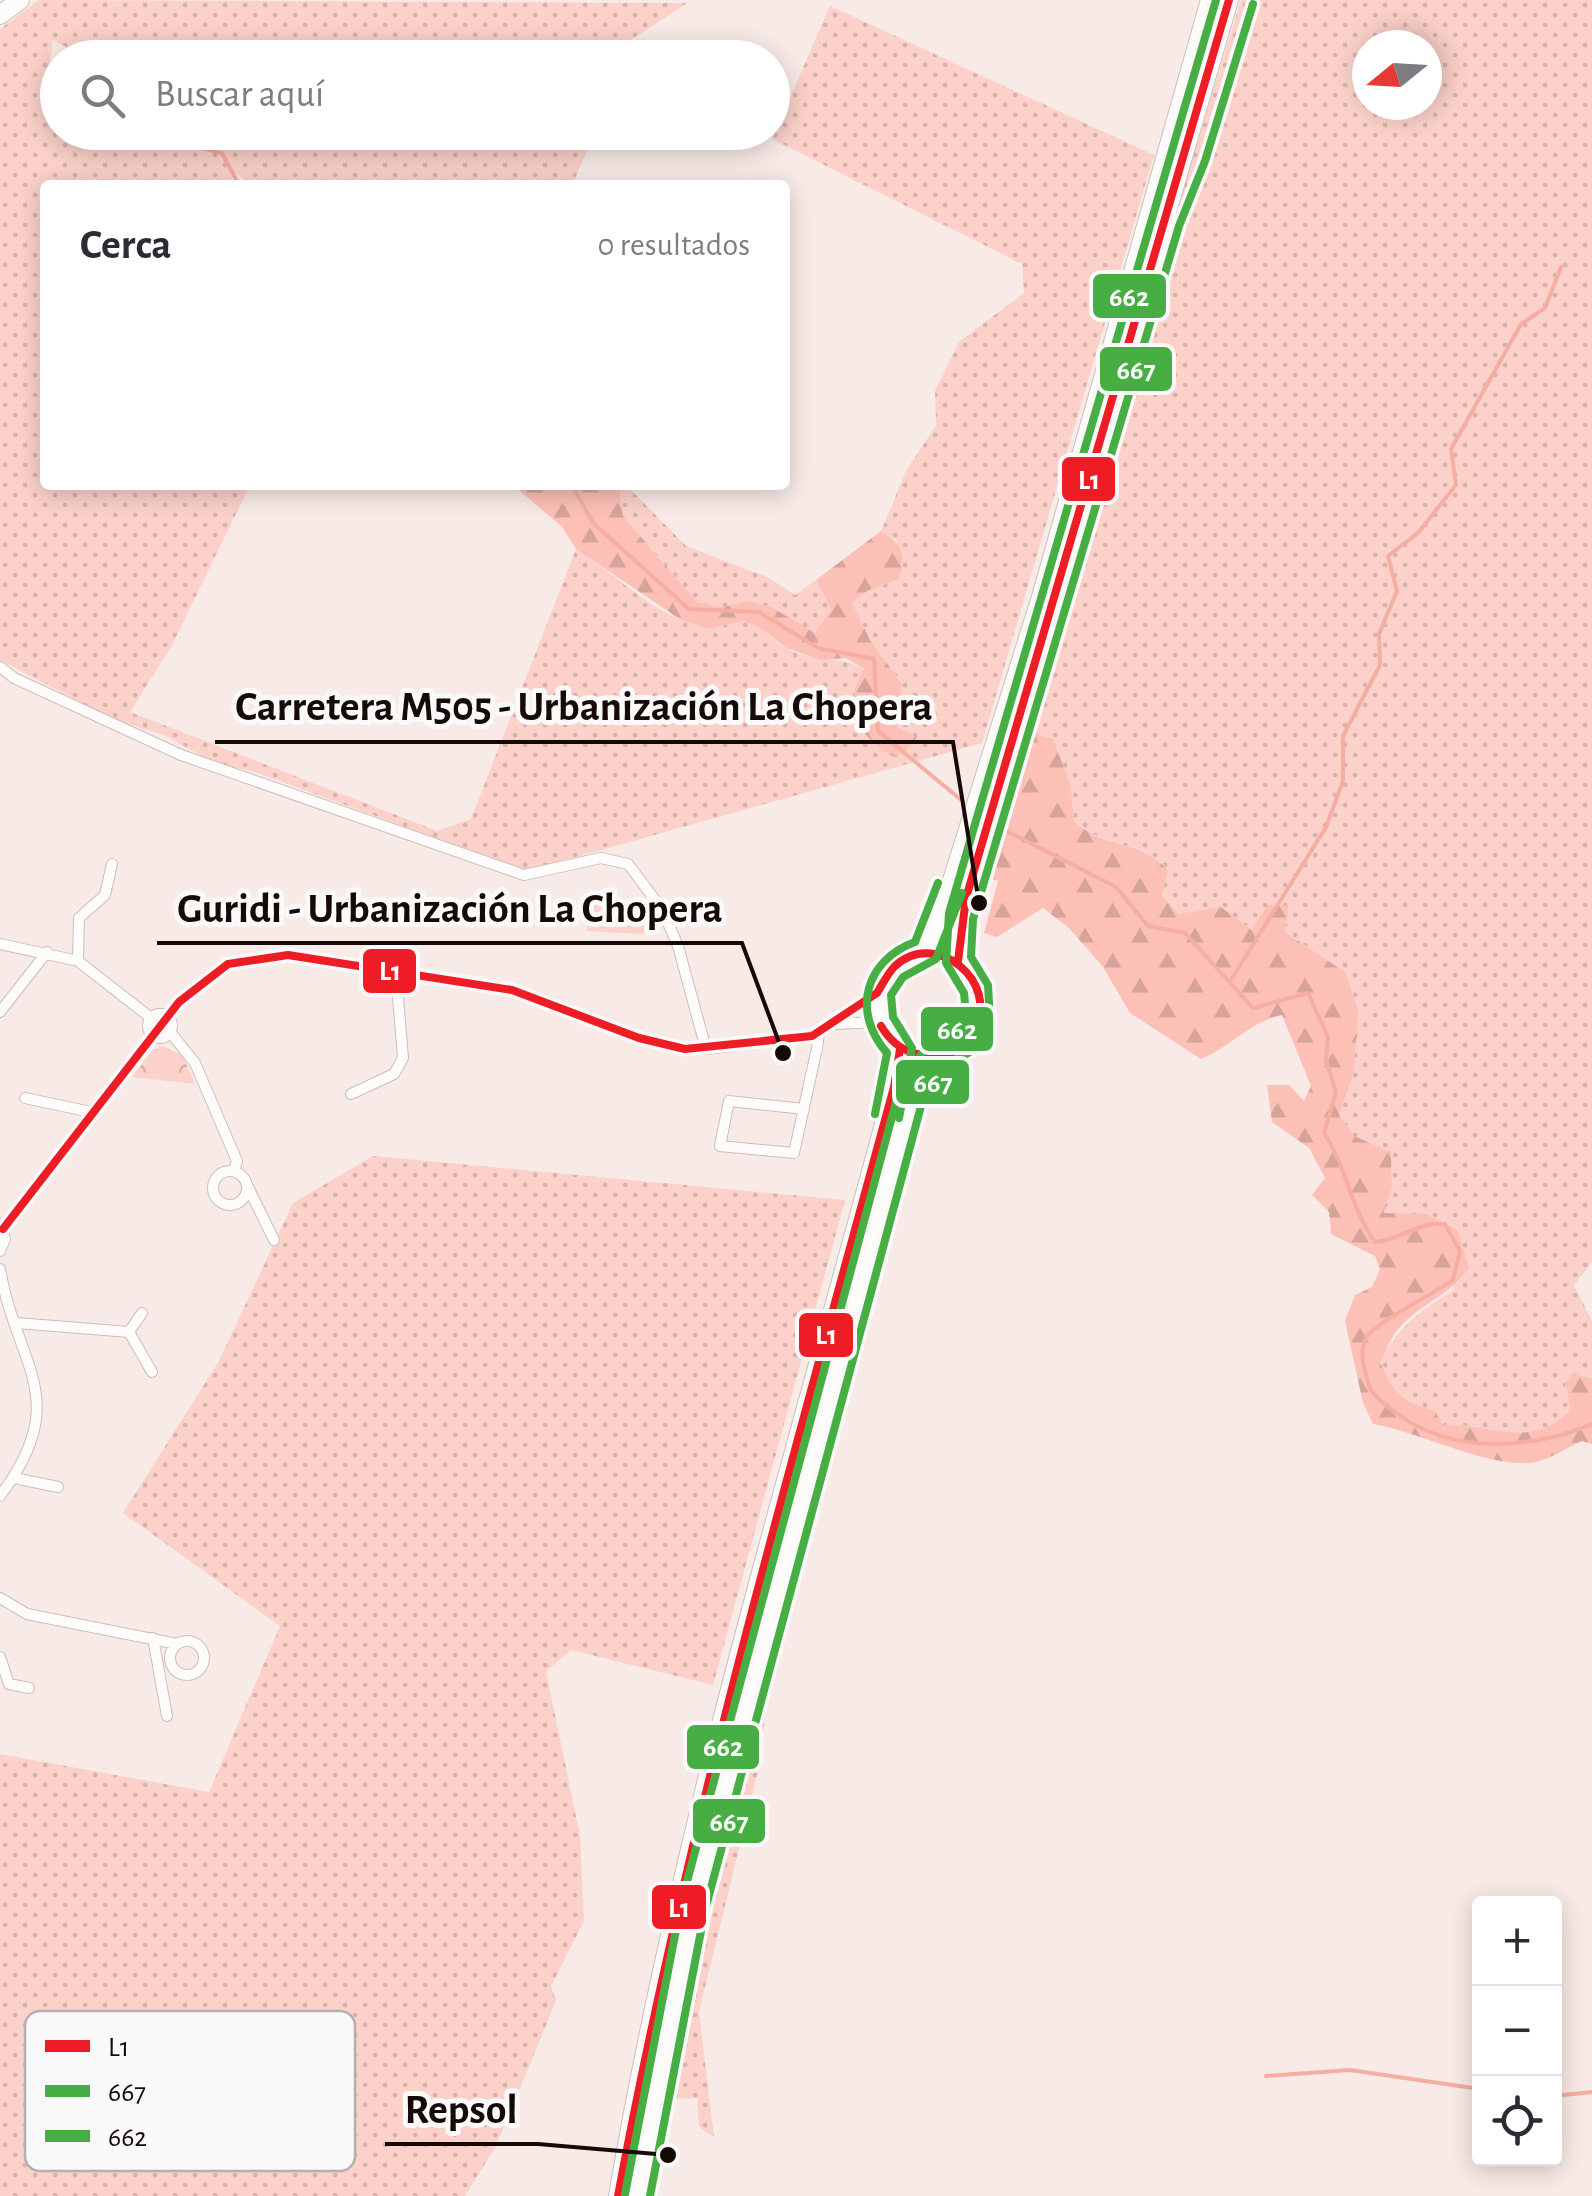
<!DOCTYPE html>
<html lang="es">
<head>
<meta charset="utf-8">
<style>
	:root { --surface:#fff; --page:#f2f2f3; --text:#2b2b33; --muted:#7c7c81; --line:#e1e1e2 }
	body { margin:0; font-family:"Alegreya Sans",sans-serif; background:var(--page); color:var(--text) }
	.controls { position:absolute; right:30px; bottom:30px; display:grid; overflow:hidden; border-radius:10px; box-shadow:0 5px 25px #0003 }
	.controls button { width:90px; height:90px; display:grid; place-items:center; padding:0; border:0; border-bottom:2px solid var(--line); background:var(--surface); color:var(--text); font:50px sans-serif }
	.compass { position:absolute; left:1352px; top:30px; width:90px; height:90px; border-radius:50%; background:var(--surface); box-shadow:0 5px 25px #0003; rotate:252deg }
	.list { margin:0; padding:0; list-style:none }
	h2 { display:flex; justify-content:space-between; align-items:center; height:130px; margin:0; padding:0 40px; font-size:42px }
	h2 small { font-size:32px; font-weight:400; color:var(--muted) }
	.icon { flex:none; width:55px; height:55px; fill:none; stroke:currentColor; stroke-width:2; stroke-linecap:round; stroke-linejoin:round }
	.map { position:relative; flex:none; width:1592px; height:2196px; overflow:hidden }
	.search { position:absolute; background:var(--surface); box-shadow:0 5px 25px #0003; left:40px; top:40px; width:750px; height:110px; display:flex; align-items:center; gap:25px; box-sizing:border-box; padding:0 35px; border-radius:55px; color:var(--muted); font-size:38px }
	.panel { position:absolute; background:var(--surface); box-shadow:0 5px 25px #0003; left:40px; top:180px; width:750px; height:310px; border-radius:10px }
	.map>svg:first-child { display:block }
	.grass { fill:url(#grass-dots); fill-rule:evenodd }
	.forest { fill:url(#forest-firs) }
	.park { fill:url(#park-crowns) }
	.garden { fill:#fbd1c9 }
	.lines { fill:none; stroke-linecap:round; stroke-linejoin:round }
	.stream { stroke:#f5aea1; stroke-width:4 }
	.minor-casing { stroke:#cbbebc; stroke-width:12 }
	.trunk-casing { stroke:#cbbebc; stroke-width:20 }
	.minor { stroke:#fefcfb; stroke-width:10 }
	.trunk { stroke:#fefcfb; stroke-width:18 }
	.bus-1-casing { stroke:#f9f9f9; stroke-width:15 }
	.bus-2-casing { stroke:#f9f9f9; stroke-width:15 }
	.bus-3-casing { stroke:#f9f9f9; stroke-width:15 }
	.bus-1 { stroke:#ee1c25; stroke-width:8 }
	.bus-2 { stroke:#47ae44; stroke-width:8 }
	.bus-3 { stroke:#47ae44; stroke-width:8 }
	.key { fill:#f9f9f9; stroke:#b5b1b0; stroke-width:2.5 }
	.key-label { font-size:28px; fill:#160a07 }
	.leader { fill:none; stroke:#160a07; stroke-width:4 }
	.callout-dot { fill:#160a07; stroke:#f9f9f9; stroke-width:4 }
	.callout-label { font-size:42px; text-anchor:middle; font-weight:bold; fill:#160a07; stroke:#f9f9f9; stroke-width:10; stroke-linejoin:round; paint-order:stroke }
	.line-badge { stroke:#f9f9f9; stroke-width:4 }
	.badge-label { font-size:28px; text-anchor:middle; font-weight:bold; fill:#fff }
</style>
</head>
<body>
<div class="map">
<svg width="1592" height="2196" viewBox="0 0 1592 2196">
	<defs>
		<pattern id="grass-dots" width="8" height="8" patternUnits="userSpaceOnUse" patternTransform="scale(2.5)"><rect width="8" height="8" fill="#fbd1c9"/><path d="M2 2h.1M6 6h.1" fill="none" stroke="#d6b2ab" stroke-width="1.8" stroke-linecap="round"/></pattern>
		<pattern id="forest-firs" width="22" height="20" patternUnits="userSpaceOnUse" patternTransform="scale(2.5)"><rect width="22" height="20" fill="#fcc0b6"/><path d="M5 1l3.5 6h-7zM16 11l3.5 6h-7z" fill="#d7a49b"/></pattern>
		<pattern id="park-crowns" width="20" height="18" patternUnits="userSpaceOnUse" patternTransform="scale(2.5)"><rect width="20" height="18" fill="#fbd1c9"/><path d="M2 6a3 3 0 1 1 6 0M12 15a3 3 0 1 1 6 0" fill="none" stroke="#d6b2ab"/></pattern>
	</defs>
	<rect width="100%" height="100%" fill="#f8eae7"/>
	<!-- grass -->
	<path class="grass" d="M 39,0 L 687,3 L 629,41 L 667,57 L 86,58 L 53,40 L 47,79 L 57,82 L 58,132 L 157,136 L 146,133 L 595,133 L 572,185 L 251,185 L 236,173 L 227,185 L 45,185 L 45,485 L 250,485 L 172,645 L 130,712 L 437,831 L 471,819 L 576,549 C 611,571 647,608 686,622 C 715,632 724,618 746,622 C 763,625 771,640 785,648 C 812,663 840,654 865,670 L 854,715 L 910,732 L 892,723 L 900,706 L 902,684 L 870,640 L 852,603 L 867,591 L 899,579 L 897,541 L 881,531 L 907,469 L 936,426 L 935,391 L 959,342 L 1024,293 L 1022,264 L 772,139 L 830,6 L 1154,155 L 982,743 L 526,871 L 258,773 L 213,762 L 164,735 L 113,719 L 0,660 L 0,29 Z
		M 1241,0 L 1592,0 L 1592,1262 L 1574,1285 L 1592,1321 L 1592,1379 L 1572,1373 L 1565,1385 L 1571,1409 C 1531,1452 1491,1422 1443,1425 L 1435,1411 C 1403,1402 1393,1393 1379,1362 C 1399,1327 1419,1311 1454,1290 L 1426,1214 L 1382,1214 L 1392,1188 L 1391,1152 L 1353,1136 L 1339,1115 L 1354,1072 L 1345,972 L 1285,932 L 1289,906 L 1252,930 L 1221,908 L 1179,914 L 1162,894 L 1168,869 C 1139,837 1109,853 1074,820 L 1071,787 L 1017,729 L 1167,222 L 1193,157 ZM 1367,45 L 1427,45 L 1427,105 L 1367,105 Z
		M 619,485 L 626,485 L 686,546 L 769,578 L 795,595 L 816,580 L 831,609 L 815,633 L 747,601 L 723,607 L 697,602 L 623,516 Z
		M 373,1156 L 845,1200 L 713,1685 L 571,1650 L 546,1671 L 580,1836 L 584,1921 L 551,1986 L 556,2001 L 496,2146 L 465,2196 L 0,2196 L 0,1754 L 209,1792 L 280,1626 L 123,1513 L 219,1361 L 293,1203 Z
		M 757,1668 L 771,1670 L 758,1771 L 699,2012 L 714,2137 L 699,2127 L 697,2098 L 667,2099 L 693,1907 Z"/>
	<!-- forest -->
	<path class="forest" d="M 513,485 L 619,485 L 623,516 L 697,602 L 723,607 L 747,601 L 771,607 L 815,633 L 831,609 L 816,580 L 881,531 C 903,544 906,555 899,579 L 867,591 L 852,603 L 870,640 L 902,684 L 900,706 L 892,723 L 917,737 L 904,753 L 891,756 C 856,731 841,710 864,669 L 846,658 L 821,660 L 786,648 L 759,627 L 743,621 L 709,629 L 681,620 L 576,549 L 562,527 Z
		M 1017,729 L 1053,739 L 1071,787 L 1074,821 C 1110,853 1139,837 1168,870 L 1162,895 L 1179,914 L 1221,907 L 1252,930 L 1268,905 L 1289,906 L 1285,932 L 1345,972 L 1358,1010 L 1354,1072 L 1339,1115 L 1354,1136 L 1391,1152 L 1392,1188 L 1383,1213 L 1426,1214 L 1457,1229 L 1469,1268 C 1448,1298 1416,1305 1395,1333 C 1389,1342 1385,1353 1380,1362 C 1393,1393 1403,1402 1435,1411 L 1443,1425 C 1491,1422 1531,1452 1571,1409 L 1565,1385 L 1572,1373 L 1592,1379 L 1592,1444 L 1582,1441 C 1568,1447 1554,1457 1539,1461 C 1498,1473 1418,1431 1373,1424 L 1363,1403 L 1345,1321 L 1355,1295 L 1372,1287 L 1380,1269 L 1375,1256 L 1331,1234 L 1329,1212 L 1312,1195 L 1325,1178 L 1309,1148 L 1272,1122 L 1267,1085 L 1289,1085 L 1304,1101 L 1311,1086 L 1282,1015 C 1249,1022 1231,1047 1201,1059 L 1130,1013 L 1103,967 L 1069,928 L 1043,908 L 997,937 L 984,933 L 998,881 L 973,874 Z"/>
	<!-- park -->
	<path class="park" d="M 163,1046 L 183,1056 L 195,1084 L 132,1077 L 153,1050 Z"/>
	<!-- garden -->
	<path class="garden" d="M 589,898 L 646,902 L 644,934 L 587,931 Z"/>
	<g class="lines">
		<!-- stream -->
		<path class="stream" d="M 137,132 L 222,153 L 239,185
			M 572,485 L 593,523 L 689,609 L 759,612 L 818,648 L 874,659 L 878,731 L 960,799
			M 999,827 L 1116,887 L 1148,926 L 1185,933 L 1253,1008 L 1308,993 L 1328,1037 L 1326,1060 L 1336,1093 L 1324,1133 C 1347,1168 1350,1207 1375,1242 C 1402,1240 1418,1221 1445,1224 L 1460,1251 L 1453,1280 C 1435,1293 1371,1324 1365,1340 C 1359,1355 1365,1371 1369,1385 C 1374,1398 1384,1404 1395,1412 C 1451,1455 1530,1450 1592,1424
			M 1231,980 L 1326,827 L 1343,781 L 1343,736 L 1380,665 L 1379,634 L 1397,591 L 1388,556 L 1418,533 L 1456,485 L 1451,449 L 1521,324 L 1545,308 L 1561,267
			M 1266,2076 L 1350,2070 L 1480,2089
			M 1554,2096 L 1592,2092"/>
		<defs>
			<path id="minor" d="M 0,667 L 14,678 L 181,755 L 524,875 L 601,858 L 628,864 L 662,909 L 678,946 L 706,1049
				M 0,944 L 78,961 L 151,1018
				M 78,961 L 79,918 L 105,895 L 112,864
				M 0,1012 L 47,952
				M148 1026a12 12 0 1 1 24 0a12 12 0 1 1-24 0Z
				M 836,1024 L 879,1022
				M 170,1032 L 195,1063 L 237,1161 L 234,1171
				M 351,1094 L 394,1074 L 403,1058 L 396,973
				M 25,1098 L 91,1112
				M 804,1109 L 729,1101 L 720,1146 L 794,1153 L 817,1048 L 819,1033
				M213 1188a17 17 0 1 1 34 0a17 17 0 1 1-34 0Z
				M 248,1187 L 274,1240
				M 3,1229 L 179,1002 L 228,964 L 288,955 L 512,990 L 639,1038 L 685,1049 L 706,1049 L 812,1036 L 877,993
				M 0,1251 L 5,1239 L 0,1224
				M 0,1269 C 16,1366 74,1398 0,1496
				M 17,1323 L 129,1332 L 152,1372
				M 129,1332 L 142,1313
				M 14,1478 L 58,1487
				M 0,1598 L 27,1614 L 177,1644
				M 153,1638 L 167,1716
				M170 1658a17 17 0 1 1 34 0a17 17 0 1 1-34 0Z
				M 0,1657 L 9,1684 L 29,1688"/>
			<path id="trunk" d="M 0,15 L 20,0
				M 925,952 L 944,906 L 1041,597 L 1210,0
				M876 1005a52 52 0 1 1 104 0a52 52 0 1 1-104 0Z
				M 958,961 L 966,898 L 1229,0
				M 618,2196 C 682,1821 796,1454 894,1087 L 900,1049
				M 637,2196 L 693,1907 L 912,1090 L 934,1058"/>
		</defs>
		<!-- minor casing -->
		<use href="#minor" class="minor-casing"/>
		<!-- trunk casing -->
		<use href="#trunk" class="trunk-casing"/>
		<!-- minor -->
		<use href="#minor" class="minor"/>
		<!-- trunk -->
		<use href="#trunk" class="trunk"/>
		<defs>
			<path id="bus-1" d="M 958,961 L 966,898 L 1229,0
				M 877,993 C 882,985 888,973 895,966 C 935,928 1001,982 974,1030 C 969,1038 959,1046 952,1053 C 921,1059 898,1054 881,1026
				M 3,1229 L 179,1002 L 228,964 L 288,955 L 512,990 L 639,1038 L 685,1049 L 812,1036 L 877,993
				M 618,2196 C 688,1821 794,1455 894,1087 L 900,1049"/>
			<path id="bus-2" d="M 899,1118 L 912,1048 L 893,1017 L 891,995 L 903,977 L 936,959 L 962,893
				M 650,2196 L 705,1910 L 924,1095 L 942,1068 L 973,1050 L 990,1021 L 988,985 L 971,957 L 973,919 L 1179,226 L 1205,161 L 1253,4"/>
			<path id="bus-3" d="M 875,1114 L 887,1053 C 851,1012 865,960 915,942 L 938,883
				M 625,2194 L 681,1904 L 900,1087 L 924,1050 L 955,1033 L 966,1014 L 964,993 L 946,963 L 949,913 L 1216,0"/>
		</defs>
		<!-- bus-1 casing -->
		<use href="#bus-1" class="bus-1-casing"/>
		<!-- bus-2 casing -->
		<use href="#bus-2" class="bus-2-casing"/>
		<!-- bus-3 casing -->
		<use href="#bus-3" class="bus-3-casing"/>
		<!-- bus-1 -->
		<use href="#bus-1" class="bus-1"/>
		<!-- bus-2 -->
		<use href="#bus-2" class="bus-2"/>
		<!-- bus-3 -->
		<use href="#bus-3" class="bus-3"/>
	</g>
	<!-- legend -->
	<rect x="25" y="2011" width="330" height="160" rx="15" class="key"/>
	<rect x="45" y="2040" width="45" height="12" fill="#ee1c25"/>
	<rect x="45" y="2085" width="45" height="12" fill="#47ae44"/>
	<rect x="45" y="2130" width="45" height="12" fill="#47ae44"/>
	<g class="key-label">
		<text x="108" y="2056">L1</text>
		<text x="108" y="2101">667</text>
		<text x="108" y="2146">662</text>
	</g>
	<!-- callouts -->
	<path class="leader" d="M979 903L953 742H215M783 1053L742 943H157M668 2155L538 2144H385"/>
	<g class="callout-dot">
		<circle cx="979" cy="903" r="10"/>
		<circle cx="783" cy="1053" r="10"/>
		<circle cx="668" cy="2155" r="10"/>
	</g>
	<g class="callout-label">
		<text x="584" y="720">Carretera M505 - Urbanización La Chopera</text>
		<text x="450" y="922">Guridi - Urbanización La Chopera</text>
		<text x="461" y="2123">Repsol</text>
	</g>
	<g class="line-badge">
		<rect x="1091" y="272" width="77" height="48" rx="10" fill="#47ae44"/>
		<rect x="1098" y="345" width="76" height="48" rx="10" fill="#47ae44"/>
		<rect x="1060" y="455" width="57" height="48" rx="10" fill="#ee1c25"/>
		<rect x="361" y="947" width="57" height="48" rx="10" fill="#ee1c25"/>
		<rect x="919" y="1005" width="76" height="48" rx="10" fill="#47ae44"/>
		<rect x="894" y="1058" width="77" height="48" rx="10" fill="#47ae44"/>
		<rect x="797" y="1311" width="58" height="48" rx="10" fill="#ee1c25"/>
		<rect x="685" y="1723" width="76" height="48" rx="10" fill="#47ae44"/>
		<rect x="691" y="1797" width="76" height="48" rx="10" fill="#47ae44"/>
		<rect x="650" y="1883" width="58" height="48" rx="10" fill="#ee1c25"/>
	</g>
	<g class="badge-label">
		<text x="1129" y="306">662</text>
		<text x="1136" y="379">667</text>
		<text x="1089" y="489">L1</text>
		<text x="390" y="980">L1</text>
		<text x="957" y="1039">662</text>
		<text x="933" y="1092">667</text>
		<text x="826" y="1344">L1</text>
		<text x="723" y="1756">662</text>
		<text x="729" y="1831">667</text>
		<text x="679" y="1917">L1</text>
	</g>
</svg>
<div class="controls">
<button>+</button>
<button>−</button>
<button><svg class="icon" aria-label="locate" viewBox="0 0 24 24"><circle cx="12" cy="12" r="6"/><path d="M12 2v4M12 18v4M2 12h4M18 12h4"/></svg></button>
</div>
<svg class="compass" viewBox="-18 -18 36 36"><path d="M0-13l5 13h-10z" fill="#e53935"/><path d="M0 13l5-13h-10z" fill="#7c7c81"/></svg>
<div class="search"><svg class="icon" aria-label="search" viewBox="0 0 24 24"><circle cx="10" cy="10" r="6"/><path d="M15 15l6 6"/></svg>Buscar aquí</div>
<section class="panel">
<h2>Cerca<small>0 resultados</small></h2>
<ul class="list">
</ul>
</section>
</div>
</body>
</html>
